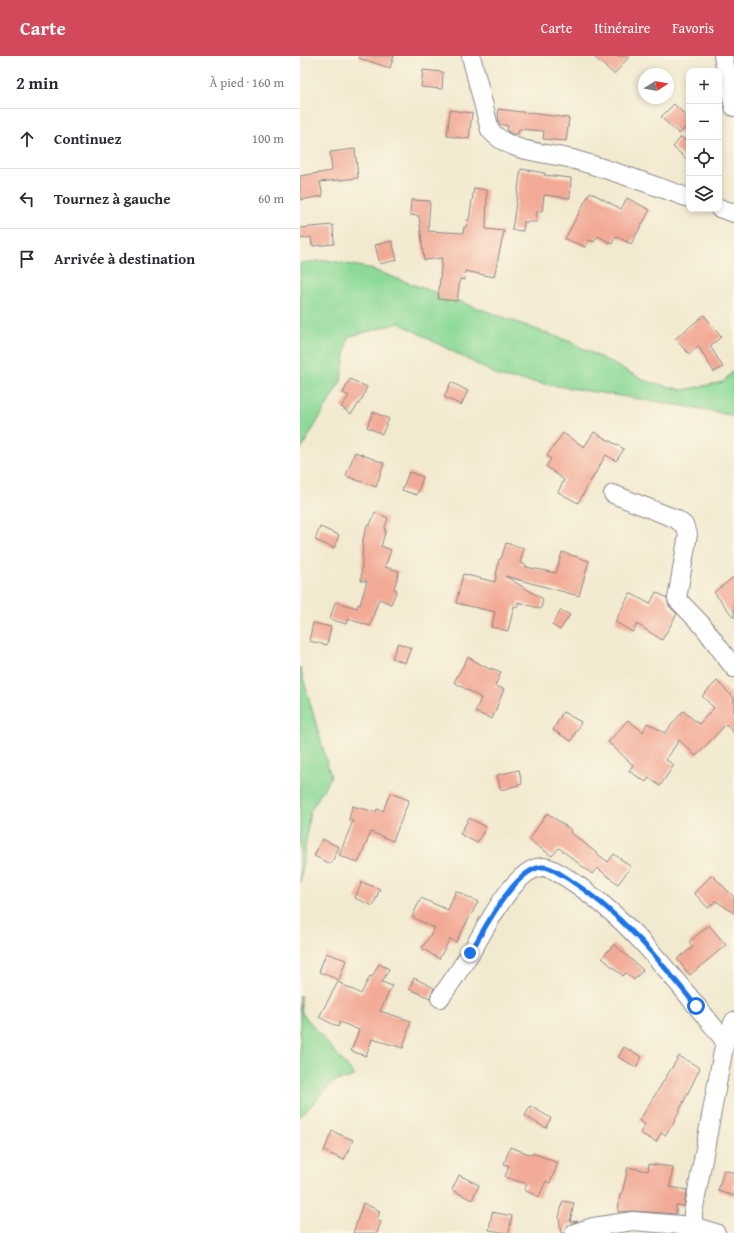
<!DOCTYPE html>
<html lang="fr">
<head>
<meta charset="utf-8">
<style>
	:root { --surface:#fff; --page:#f7f7f7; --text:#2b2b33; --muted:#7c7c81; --line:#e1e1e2; --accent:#d1495b }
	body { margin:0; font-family:"Gentium Book Plus",serif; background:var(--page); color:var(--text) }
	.controls { position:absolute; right:12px; top:12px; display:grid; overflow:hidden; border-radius:8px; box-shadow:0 2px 6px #0003 }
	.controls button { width:36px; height:36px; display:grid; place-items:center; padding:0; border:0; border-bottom:1px solid var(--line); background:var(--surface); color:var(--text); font:20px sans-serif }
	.compass { position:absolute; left:338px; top:12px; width:36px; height:36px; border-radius:50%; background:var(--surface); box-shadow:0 2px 6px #0003; rotate:79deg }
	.stop { position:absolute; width:12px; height:12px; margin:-9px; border:3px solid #1a73e8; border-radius:50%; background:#fff }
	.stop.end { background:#1a73e8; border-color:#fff; box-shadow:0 1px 4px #0008 }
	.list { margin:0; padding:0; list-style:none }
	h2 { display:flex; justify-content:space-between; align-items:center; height:52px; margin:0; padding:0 16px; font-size:17px }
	h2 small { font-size:13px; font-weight:400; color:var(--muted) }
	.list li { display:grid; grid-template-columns:26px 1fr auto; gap:12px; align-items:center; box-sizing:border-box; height:60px; padding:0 16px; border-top:1px solid var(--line) }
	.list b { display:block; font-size:15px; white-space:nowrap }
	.list em { font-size:13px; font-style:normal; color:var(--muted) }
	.icon { flex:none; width:22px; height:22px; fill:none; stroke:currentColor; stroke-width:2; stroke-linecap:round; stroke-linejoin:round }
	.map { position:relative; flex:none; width:434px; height:1177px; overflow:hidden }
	header { display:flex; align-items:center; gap:24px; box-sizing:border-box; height:56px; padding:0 20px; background:var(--accent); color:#fff }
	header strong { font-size:19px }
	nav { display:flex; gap:22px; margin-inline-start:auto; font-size:14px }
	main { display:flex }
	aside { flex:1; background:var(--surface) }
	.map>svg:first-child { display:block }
	.green { fill:#8dda98; stroke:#587e6a }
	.building { fill:#f2aa96 }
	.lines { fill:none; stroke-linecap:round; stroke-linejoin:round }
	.minor-casing { stroke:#8a8686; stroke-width:20 }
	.minor { stroke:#fff; stroke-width:18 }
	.route { stroke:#1a73e8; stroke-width:5 }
</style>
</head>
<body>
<header>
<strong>Carte</strong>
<nav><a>Carte</a><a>Itinéraire</a><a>Favoris</a></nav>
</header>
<main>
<aside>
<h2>2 min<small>À pied · 160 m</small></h2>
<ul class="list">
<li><svg class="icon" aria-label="ahead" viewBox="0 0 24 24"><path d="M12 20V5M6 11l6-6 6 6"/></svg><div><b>Continuez</b></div><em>100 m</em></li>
<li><svg class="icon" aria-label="left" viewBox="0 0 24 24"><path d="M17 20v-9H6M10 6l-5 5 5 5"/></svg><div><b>Tournez à gauche</b></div><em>60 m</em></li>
<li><svg class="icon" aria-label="arrive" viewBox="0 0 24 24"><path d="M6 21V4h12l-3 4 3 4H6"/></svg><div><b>Arrivée à destination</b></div></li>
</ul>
</aside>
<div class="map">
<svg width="434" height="1177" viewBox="0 0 434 1177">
	<rect width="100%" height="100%" fill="#fcf5e5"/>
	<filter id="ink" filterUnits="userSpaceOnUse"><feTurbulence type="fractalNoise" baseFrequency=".025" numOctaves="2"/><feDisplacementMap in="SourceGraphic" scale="8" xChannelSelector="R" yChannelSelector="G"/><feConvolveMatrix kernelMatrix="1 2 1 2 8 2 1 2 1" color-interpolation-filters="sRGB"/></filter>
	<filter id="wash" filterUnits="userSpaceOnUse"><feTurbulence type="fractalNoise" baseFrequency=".012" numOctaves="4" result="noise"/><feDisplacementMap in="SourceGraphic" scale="16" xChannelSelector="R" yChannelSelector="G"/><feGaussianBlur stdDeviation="0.9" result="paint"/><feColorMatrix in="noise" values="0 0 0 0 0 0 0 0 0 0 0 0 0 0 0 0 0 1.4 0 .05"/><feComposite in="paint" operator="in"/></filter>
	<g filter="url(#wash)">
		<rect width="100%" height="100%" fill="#f2ead0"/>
		<!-- green -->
		<path class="green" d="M 27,204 L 68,212 L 271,286 L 346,325 L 383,334 L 423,326 L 434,314 L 434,360 L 402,353 L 201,321 L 99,267 L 48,281 L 41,325 L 0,395 L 0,207 Z
			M 0,611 L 31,721 L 10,755 L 0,827 Z
			M 0,939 L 2,957 L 55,1020 L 33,1026 L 0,1061 Z"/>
		<g id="blocks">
			<!-- building -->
			<path class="building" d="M 59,0 L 94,0 L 90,12 L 59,2 Z
				M 293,0 L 330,0 L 314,18 Z
				M 123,14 L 143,16 L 142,33 L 121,31 Z
				M 374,48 L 389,63 L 389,68 L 379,78 L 361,61 Z
				M 198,53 L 269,62 L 266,85 L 243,83 L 244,75 L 219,73 L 218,78 L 212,78 L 207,75 L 208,70 L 199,68 Z
				M 150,54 L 172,57 L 169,83 L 147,80 Z
				M 381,81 L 389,88 L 389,105 L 373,91 Z
				M 55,93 L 58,122 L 20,126 L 23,140 L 0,144 L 0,120 L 32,115 L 30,96 Z
				M 221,113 L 245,117 L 244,119 L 271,122 L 270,142 L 244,139 L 242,155 L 237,155 L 236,166 L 224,166 L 223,175 L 212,174 Z
				M 174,132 L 187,134 L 186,173 L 204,175 L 194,221 L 165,215 L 164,224 L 160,223 L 157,245 L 138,243 L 142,202 L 124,204 L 119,160 L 110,159 L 111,144 L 130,145 L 128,175 L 163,177 L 164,171 L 166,171 L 167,164 L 169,164 Z
				M 290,136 L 321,153 L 327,142 L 350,154 L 331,188 L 316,180 L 312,188 L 298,180 L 294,186 L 289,184 L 286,191 L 265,183 Z
				M 33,169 L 34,188 L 12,190 L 11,181 L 0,183 L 0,172 Z
				M 92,185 L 97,204 L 80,208 L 75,189 Z
				M 404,259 L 421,281 L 410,290 L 423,311 L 414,316 L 398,290 L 389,298 L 375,283 Z
				M 50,323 L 67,331 L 62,343 L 51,358 L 41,351 L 49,340 L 43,337 Z
				M 151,326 L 168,335 L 161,349 L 144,341 Z
				M 73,356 L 89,363 L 82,378 L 67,371 Z
				M 294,376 L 324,393 L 316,405 L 306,399 L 278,447 L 258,436 L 264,424 L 246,410 L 251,403 L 247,400 L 263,377 L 284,391 Z
				M 55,396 L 84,407 L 76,431 L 46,420 Z
				M 109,416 L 123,421 L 117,439 L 102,434 Z
				M 75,456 L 88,462 L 84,474 L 86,474 L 81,490 L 91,494 L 85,511 L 99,515 L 94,533 L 97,534 L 91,548 L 79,543 L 70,570 L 48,563 L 46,568 L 30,563 L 35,546 L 57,552 L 58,548 L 60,549 L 67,525 L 61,525 L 63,483 L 67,469 L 70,469 Z
				M 20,471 L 39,479 L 34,492 L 15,484 Z
				M 206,487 L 224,492 L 220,507 L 226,509 L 226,511 L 256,517 L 262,496 L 289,505 L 279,540 L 205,520 L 243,543 L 241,553 L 218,546 L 218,551 L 214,550 L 208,575 L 191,571 L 195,556 L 156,547 L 163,518 L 195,526 L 199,503 L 201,503 Z
				M 434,521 L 434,562 L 414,536 Z
				M 356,536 L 367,542 L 369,550 L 377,558 L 362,584 L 337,568 L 333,576 L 315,566 L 330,537 L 350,548 Z
				M 261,554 L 270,559 L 260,574 L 252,569 Z
				M 13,567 L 31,571 L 27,589 L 9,585 Z
				M 98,587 L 111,592 L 105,607 L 92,602 Z
				M 168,601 L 191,614 L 191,612 L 201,616 L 195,630 L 204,633 L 192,663 L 175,656 L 181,642 L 154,626 Z
				M 417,625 L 434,642 L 434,677 L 426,668 L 396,700 L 379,684 L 366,704 L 374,709 L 360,730 L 349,722 L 346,726 L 329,715 L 333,709 L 308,686 L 328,664 L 343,676 L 347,667 L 365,677 L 383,655 L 399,668 L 414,652 L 402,640 Z
				M 263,656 L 281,666 L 271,685 L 253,674 Z
				M 219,714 L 222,728 L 201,734 L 197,719 Z
				M 90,737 L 109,744 L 93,785 L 71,776 L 58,807 L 39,799 L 53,765 L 49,764 L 52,750 L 76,756 L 77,753 L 83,755 Z
				M 247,757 L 271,774 L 270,776 L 308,806 L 314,798 L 331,811 L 318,828 L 297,812 L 292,818 L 259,792 L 252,800 L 229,784 Z
				M 169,762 L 186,771 L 177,787 L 160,778 Z
				M 22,783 L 39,791 L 31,808 L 14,800 Z
				M 412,819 L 434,841 L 434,857 L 416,845 L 408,852 L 394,837 Z
				M 62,826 L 80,833 L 73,850 L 55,842 Z
				M 156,835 L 178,846 L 156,886 L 150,883 L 139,903 L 122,892 L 135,872 L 112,861 L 121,842 L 148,854 Z
				M 409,869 L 426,889 L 390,919 L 377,903 L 393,891 L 389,886 Z
				M 314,888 L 343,914 L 334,924 L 326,917 L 323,920 L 302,902 Z
				M 26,897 L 46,904 L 39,924 L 19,916 Z
				M 79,908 L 89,913 L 82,926 L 92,930 L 80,955 L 111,965 L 103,992 L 72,983 L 66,1000 L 51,995 L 59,974 L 40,966 L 38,971 L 19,961 L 38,926 L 61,938 L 70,920 L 72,921 Z
				M 114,922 L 134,932 L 130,942 L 109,933 Z
				M 324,991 L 342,1001 L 336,1011 L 318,1001 Z
				M 379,1000 L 400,1012 L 373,1068 L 365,1079 L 361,1077 L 356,1086 L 340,1077 L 345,1068 L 339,1065 Z
				M 230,1050 L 251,1062 L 246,1072 L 225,1060 Z
				M 32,1075 L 53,1084 L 44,1104 L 24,1095 Z
				M 210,1091 L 232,1099 L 233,1097 L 258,1107 L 250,1127 L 246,1125 L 239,1141 L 224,1134 L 227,1128 L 205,1121 L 209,1110 L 204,1108 Z
				M 349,1108 L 373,1111 L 370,1131 L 387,1134 L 384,1150 L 376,1149 L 376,1158 L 334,1155 L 318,1156 L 320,1138 L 322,1138 L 328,1111 L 348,1115 Z
				M 424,1114 L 434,1117 L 434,1140 L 418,1135 Z
				M 159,1119 L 179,1129 L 172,1144 L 152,1134 Z
				M 263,1145 L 274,1147 L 270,1166 L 278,1165 L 267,1170 L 264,1177 L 261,1177 L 259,1161 Z
				M 63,1147 L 80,1155 L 77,1164 L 81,1166 L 77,1177 L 53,1177 Z
				M 192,1156 L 212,1160 L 209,1177 L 189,1174 Z"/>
		</g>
	</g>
	<g filter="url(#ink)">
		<use href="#blocks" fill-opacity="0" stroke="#8a8686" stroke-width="1"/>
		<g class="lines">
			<defs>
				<path id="minor" d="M 171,0 L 190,74 C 209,97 245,96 272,103 C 312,114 350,128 389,142
					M 423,0 L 434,51
					M 419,152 L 434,157
					M 313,438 L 376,463 L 384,469 L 388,478 L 377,543 L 403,570 L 434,612
					M 140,942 C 151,927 161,912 171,896 C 185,874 211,819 237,812 C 248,808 258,817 267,822 C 331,863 377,926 425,985
					M 393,1170 L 393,1157 L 425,985 L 434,965
					M 274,1177 L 293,1171 L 333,1165 L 393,1170 L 416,1177"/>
			</defs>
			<!-- minor casing -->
			<use href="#minor" class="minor-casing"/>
			<!-- minor -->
			<use href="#minor" class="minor"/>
		</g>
	</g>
	<g class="lines" filter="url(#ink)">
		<!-- route -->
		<path class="route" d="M 170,897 C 184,874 211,820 237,812 C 248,808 258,817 267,822 C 319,855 359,903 396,950"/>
	</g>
</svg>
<div class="controls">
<button>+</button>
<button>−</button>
<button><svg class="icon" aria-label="locate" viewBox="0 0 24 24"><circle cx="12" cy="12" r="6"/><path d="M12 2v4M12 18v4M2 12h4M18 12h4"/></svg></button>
<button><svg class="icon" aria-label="layers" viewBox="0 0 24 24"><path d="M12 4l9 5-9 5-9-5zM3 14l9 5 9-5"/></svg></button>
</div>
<svg class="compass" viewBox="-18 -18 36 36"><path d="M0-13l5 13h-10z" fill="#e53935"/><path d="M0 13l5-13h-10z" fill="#7c7c81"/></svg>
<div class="stop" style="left:396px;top:950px"></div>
<div class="stop end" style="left:170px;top:897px"></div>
</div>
</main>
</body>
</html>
